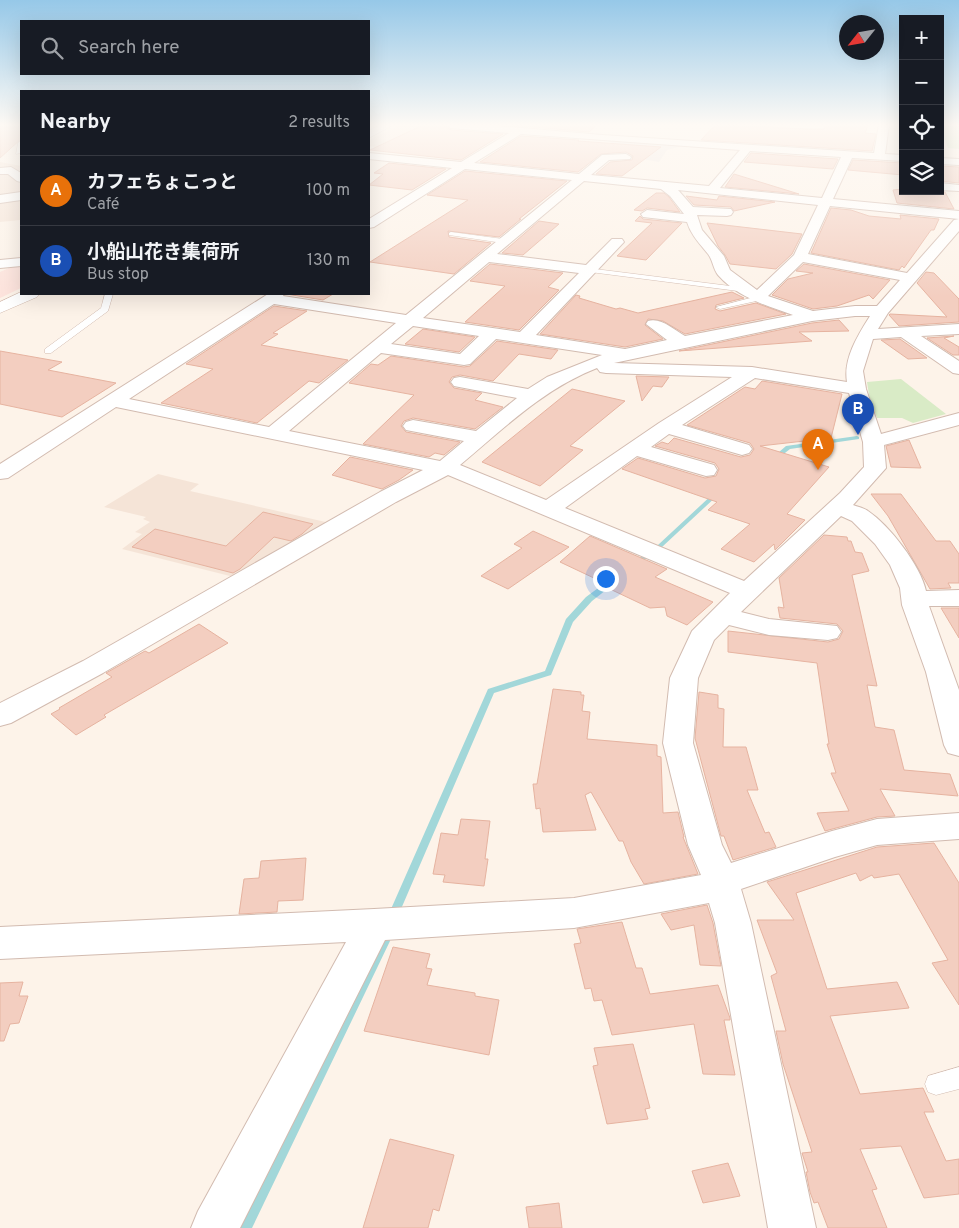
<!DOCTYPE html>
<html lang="en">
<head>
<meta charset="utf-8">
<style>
	:root { --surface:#171b24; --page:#242831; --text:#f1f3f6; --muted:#9ea1a6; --line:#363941; --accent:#d93025 }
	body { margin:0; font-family:Overpass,"Noto Sans JP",sans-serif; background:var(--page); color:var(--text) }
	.controls { position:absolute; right:15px; top:15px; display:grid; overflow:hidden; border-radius:0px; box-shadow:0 5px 20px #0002 }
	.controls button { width:45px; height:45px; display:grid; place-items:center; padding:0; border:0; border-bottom:1px solid var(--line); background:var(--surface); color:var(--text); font:25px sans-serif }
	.compass { position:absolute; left:839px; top:15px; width:45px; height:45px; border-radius:50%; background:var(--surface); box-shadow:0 5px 20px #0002; rotate:239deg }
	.you { position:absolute; left:605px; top:578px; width:18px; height:18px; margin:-12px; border:4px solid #fff; border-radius:50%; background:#1a73e8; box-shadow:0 0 0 8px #1a73e833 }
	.badge { display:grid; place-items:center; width:32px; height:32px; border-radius:50%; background:var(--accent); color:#fff; font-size:16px; font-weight:700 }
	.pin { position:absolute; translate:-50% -41px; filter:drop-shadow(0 1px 2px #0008) }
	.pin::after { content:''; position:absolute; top:26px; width:18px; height:15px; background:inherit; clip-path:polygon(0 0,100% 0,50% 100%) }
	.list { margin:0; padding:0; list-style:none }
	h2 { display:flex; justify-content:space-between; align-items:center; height:65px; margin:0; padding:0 20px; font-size:21px }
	h2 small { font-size:16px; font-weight:400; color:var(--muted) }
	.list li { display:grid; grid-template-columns:32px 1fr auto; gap:15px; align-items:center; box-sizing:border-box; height:70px; padding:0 20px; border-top:1px solid var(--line) }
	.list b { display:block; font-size:19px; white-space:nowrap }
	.list p { margin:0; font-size:16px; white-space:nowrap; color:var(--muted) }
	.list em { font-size:16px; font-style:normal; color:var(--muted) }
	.icon { flex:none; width:28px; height:28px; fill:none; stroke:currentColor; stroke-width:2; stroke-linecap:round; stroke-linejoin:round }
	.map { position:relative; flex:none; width:959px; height:1228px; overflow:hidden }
	.search { position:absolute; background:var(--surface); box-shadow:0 5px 20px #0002; left:20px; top:20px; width:350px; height:55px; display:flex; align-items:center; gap:12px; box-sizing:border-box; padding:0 18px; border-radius:0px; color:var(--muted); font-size:19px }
	.panel { position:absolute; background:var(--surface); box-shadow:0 5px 20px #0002; left:20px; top:90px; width:350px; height:205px; border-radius:0px }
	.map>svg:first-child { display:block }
	.residential { fill:#f5e4d7 }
	.commercial { fill:#fde3dc }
	.industrial { fill:#eee6e2 }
	.green { fill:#d9ebc6 }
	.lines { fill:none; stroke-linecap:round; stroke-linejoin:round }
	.stream { fill:#a2d7d9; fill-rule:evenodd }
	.building { fill:#f3cec0; stroke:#e6b3a0 }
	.service-casing { stroke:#d2bbb0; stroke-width:1 }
	.minor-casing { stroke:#d2bbb0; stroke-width:2 }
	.tertiary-casing { stroke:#d2bbb0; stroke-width:1 }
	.service { fill:#fff; fill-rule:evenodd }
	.minor { fill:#fff; fill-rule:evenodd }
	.tertiary { fill:#fff; fill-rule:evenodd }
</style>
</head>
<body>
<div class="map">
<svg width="959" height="1228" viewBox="0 0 959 1228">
	<rect width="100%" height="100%" fill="#fdf3e9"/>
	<!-- residential -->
	<path class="residential" d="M 400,125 L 438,125 L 390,149 L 369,146 L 369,140 Z
		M 0,162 L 21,166 L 20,220 L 0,222 Z
		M 158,474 L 199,484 L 190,491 L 330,523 L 234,577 L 122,549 L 142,534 L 135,532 L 150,522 L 143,519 L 146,517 L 104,507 Z"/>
	<!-- commercial -->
	<path class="commercial" d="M 18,264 L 21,264 L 21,288 L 0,298 L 0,272 Z"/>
	<!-- industrial -->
	<path class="industrial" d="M 608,140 L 685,145 L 667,150 L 659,162 L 631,157 L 622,152 Z"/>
	<!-- green -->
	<path class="green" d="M 940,125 L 959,125 L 959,149 L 948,148 Z
		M 901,379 L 946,414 L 913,423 L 902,418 L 877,418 L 869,395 L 867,382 Z"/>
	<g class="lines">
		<!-- stream -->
		<path class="stream" d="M 857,436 L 859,437 L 859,439 L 790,449 L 776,460 L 774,461 L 771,459 L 786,446 Z
			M 717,491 L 719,492 L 719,494 L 662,547 L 637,565 L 633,565 L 631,564 L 633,563 L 658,545 L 715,492 Z
			M 613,577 L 616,577 L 620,579 L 592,601 L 573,622 L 551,675 L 494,693 L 401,909 L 400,912 L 396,913 L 392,912 L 391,909 L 488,689 L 545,671 L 566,619 L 586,597 Z
			M 385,936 L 389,938 L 390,941 L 252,1228 L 238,1228 L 381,938 Z"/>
	</g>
	<!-- building -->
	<path class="building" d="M 0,125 L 21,125 L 21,139 L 0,158 Z
		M 423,125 L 444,125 L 451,130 L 503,134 L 461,160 L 370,150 Z
		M 512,125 L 597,125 L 589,132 Z
		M 722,125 L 807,129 L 824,129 L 826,125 L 868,125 L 865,133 L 876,134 L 872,151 L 701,140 L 714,126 Z
		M 521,136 L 579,140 L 578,141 L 661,147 L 622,176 L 596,174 L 610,162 L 632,160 L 633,156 L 626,152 L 601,154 L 578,172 L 480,162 Z
		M 751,153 L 838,159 L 833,169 L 744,162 Z
		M 853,160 L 903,163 L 903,175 L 848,170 Z
		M 389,163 L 446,169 L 412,190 L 369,185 L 383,174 L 374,173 Z
		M 940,166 L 959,167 L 959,183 L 940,181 Z
		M 465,171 L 567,181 L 519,219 L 521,219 L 499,237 L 448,231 L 449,237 L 491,243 L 454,274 L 370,262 L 468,200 L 427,195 Z
		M 734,174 L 799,194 L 725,187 Z
		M 903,189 L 903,191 L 945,192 L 954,209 L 897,203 L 893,190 Z
		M 656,193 L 664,193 L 669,197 L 680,212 L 647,208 L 642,211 L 634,210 Z
		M 686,196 L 717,200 L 719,196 L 775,202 L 734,211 L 731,207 L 694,205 Z
		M 831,208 L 851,210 L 869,216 L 901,219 L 900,215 L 939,219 L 934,230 L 931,230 L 904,268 L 902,266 L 899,270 L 811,253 Z
		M 640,216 L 643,219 L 682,223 L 646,260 L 617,256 L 652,223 L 635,221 Z
		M 539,221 L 559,224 L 523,255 L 502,253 Z
		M 707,223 L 802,234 L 792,254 L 776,269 L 730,264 L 725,255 L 718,246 Z
		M 490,264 L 563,273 L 548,287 L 559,290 L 519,330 L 465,322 L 505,286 L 470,281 Z
		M 804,264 L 890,280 L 873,299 L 869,295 L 837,306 L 813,309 L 772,295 L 788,279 L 813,273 L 796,271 Z
		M 926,272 L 934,273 L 959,299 L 959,322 L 899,326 L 889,315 L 890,314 L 947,317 L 917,283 Z
		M 732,292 L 744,298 L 716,305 L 715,309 L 720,311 L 756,303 L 786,314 L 685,334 L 663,321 L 648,319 L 645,325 L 663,339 L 625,347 L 540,334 L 576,295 L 580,296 L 579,298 L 616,309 L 620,308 L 638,313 Z
		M 286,294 L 333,294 L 323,300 Z
		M 274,306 L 307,311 L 273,333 L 278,334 L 261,345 L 348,360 L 319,383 L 309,381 L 257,423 L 161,403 L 213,369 L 186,364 Z
		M 839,320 L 849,331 L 799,332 L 812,341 L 679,351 L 812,323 Z
		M 423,329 L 475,337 L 459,352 L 405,344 Z
		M 954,336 L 944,338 L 959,347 L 959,355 L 953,355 L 927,338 Z
		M 900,339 L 927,358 L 908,359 L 881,340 Z
		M 497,341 L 558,350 L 551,359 L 519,354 L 493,381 L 460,375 L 452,377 L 449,382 L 454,388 L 482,393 L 475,400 L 503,407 L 475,429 L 413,418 L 404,421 L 401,426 L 406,432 L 460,442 L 444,455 L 435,453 L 429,457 L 363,444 L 414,395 L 349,383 L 371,364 L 378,365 L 391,356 L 464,367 L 470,366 Z
		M 0,351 L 62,362 L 48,370 L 116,383 L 62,417 L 0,404 Z
		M 636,376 L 669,377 L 662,387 L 653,386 L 642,401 Z
		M 762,381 L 842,394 L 831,438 L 760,446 L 829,467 L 787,514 L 805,520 L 775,550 L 774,544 L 754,562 L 721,549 L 750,524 L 708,510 L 717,502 L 622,469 L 638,458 L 705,478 L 716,476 L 719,469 L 715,463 L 655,446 L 662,442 L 668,444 L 674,438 L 741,457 L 750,455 L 754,449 L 750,443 L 687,425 L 745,387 L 755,389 Z
		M 572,389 L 625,401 L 570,446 L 583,450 L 540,486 L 482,462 Z
		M 909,440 L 921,468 L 891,467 L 886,446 Z
		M 350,457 L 413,470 L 399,480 L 382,489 L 332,475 Z
		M 871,494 L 901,494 L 936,541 L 950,541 L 959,554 L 959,583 L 948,583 L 951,588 L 930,589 L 888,516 Z
		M 263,512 L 313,524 L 302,534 L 291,541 L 274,537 L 240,569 L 233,573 L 132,547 L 155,529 L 226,546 Z
		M 533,531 L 569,547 L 508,589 L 481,576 L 522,548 L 514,544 Z
		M 824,535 L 847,537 L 848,541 L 851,541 L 855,552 L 862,553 L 869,571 L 852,575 L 877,686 L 867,685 L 875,727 L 894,730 L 904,770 L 950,774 L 958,796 L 880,789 L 895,816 L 877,817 L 825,831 L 817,813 L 849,811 L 831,773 L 836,773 L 827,744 L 829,744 L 817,663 L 728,652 L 728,631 L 828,642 L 839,639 L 843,631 L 837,624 L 780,618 L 778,607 L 784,608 L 779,578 Z
		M 590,536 L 667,569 L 655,577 L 713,602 L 687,625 L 667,616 L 665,607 L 650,608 L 612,590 L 615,588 L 560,562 Z
		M 941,608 L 959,608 L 959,638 Z
		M 199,624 L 228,643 L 104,715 L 106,717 L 76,735 L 51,714 L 60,709 L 59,708 L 112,677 L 106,673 L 145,651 L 149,653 Z
		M 553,689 L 581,692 L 581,695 L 584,695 L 582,711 L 590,712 L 587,739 L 657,745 L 657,756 L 661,757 L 663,813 L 678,812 L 684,837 L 683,837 L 698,874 L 644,884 L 631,862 L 623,841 L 619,841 L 591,792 L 585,795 L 596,830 L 543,832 L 540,808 L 536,809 L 533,784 L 537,784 Z
		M 699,692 L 718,695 L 718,708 L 724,709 L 723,747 L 746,747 L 758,790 L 747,790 L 765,833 L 769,832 L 776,847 L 733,860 L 724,836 L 721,836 L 695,738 Z
		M 461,819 L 490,821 L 485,859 L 488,859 L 484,886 L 443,882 L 445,875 L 433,874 L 441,833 L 458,835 Z
		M 934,843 L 959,883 L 959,1005 L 932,963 L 948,960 L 899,874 L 874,878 L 872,875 L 860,881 L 856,873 L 796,893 L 827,989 L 897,982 L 909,1008 L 830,1016 L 860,1094 L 923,1088 L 934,1112 L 924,1112 L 946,1161 L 959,1159 L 959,1194 L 924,1198 L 901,1146 L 860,1149 L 877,1189 L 872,1190 L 887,1228 L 828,1228 L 818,1202 L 814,1203 L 810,1192 L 806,1172 L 808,1172 L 802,1153 L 812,1152 L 783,1064 L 776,1031 L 786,1031 L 771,976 L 777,973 L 757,920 L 794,920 L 767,882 L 877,847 Z
		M 306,858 L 303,900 L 278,901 L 277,912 L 239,914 L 244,879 L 259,878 L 261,861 Z
		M 707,905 L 713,923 L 721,966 L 700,965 L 694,925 L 671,930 L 661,914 Z
		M 622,922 L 636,968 L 642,968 L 650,994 L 718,985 L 730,1018 L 730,1020 L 724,1020 L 735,1075 L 703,1074 L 694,1024 L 612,1035 L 602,1000 L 594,1001 L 591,988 L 585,989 L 574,944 L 581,943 L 577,929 Z
		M 393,947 L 430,954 L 426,968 L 432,969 L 427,985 L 475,993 L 475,996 L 499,1000 L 489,1055 L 364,1031 Z
		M 23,982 L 19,996 L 28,996 L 19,1023 L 10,1024 L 4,1041 L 0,1041 L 0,983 Z
		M 633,1044 L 650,1108 L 645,1109 L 648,1119 L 607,1124 L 593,1066 L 598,1065 L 594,1048 Z
		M 390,1139 L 454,1155 L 439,1211 L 433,1209 L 428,1228 L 363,1228 Z
		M 728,1163 L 740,1196 L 703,1203 L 692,1171 Z
		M 559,1203 L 562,1228 L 529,1228 L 526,1207 Z"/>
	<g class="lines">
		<defs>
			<path id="service" d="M 21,141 L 21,153 L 16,154 L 18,143 Z
				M 451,232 L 503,239 L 507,241 L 503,243 L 449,235 L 449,233 Z
				M 587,268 L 746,288 L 750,290 L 746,292 L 590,272 L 586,270 Z
				M 105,294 L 113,294 L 108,311 L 51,353 L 45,353 L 45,349 L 101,308 Z
				M 758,296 L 761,296 L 761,300 L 720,309 L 716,307 Z
				M 959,1067 L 959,1089 L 936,1095 L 928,1092 L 925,1084 L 928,1076 Z"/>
			<path id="minor" d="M 446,125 L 487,125 L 602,135 L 874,153 L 879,125 L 889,125 L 885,154 L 903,155 L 903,161 L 852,158 L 833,199 L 959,211 L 959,219 L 830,206 L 808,254 L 907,273 L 954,220 L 959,219 L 959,231 L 888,313 L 878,329 L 959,324 L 959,334 L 921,336 L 959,361 L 959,374 L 953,373 L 901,337 L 873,339 L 863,371 L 866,389 L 881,434 L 959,413 L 959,425 L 884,445 L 886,468 L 853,505 C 858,507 864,508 868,511 C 889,525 921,566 926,591 L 959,590 L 959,606 L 929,606 L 959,690 L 959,756 L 948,753 L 944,745 L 926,672 L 902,605 L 900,588 L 890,565 L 875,544 L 852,521 L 841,516 L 741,612 L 769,619 L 837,626 L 841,632 L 837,638 L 828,640 L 769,635 L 729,625 L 714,640 L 698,678 L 693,743 L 722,845 L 731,863 L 832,831 L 877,819 L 959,813 L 959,839 L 877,845 L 835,857 L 741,889 L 751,923 L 816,1228 L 768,1228 L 715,923 L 709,903 L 574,928 L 385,940 L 240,1228 L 191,1228 L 198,1211 L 346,942 L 0,959 L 0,927 L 374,909 L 574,898 L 701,875 L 688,845 L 663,743 L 670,678 L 692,631 L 730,593 L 448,475 L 396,502 L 103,673 L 11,723 L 0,726 L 0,703 L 83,661 L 380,492 L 423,470 L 116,407 L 8,478 L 0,479 L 0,464 L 268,294 L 284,294 L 283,296 L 406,315 L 572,180 L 465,169 L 374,227 L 369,228 L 369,219 L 452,168 L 369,159 L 369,153 L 461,162 L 509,133 L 451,128 ZM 521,134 L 740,150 L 709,186 L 591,175 L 609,160 L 630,159 L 631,157 L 626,154 L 602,155 L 579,174 L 474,163 ZM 750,151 L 841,157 L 822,198 L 720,188 ZM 584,181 L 661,189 L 670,196 L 684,214 L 647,210 L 641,214 L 643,217 L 687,222 C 691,235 700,244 708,254 C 713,260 713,269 718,275 C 737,297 767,306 793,315 L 685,336 C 674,330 661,317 648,321 L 646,324 L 667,340 L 625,349 L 536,335 L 624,242 L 622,239 L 612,239 L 586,265 L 497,254 ZM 678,190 L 818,205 L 794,255 L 757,290 L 730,270 L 724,256 L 702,230 L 697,215 L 727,216 L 731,215 L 733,212 L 731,209 L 693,207 ZM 489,262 L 579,273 L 520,332 L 423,318 ZM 803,262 L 900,280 L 877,306 L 855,306 L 813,311 L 768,296 ZM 274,304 L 396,323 L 269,427 L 129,399 ZM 855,316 L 870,316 C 858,335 843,359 847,382 L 752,367 L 614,363 L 812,321 ZM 413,326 L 479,336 L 460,354 L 391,344 ZM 496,339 L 602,355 L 547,377 L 528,389 L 460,377 L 454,378 L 451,382 L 454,386 L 517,398 L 476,431 L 413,420 L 406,422 L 403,426 L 406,430 L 464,441 L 440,461 L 289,431 L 381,353 L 464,365 L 470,364 ZM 597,368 L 600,372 L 606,373 L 732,377 L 659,423 L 546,500 L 460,465 C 503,429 543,389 597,368 ZM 755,378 L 849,393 L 863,442 L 864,467 L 840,493 L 744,581 L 565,508 L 637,456 L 706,476 L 714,475 L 717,470 L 714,465 L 651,447 L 669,434 L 742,455 L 749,453 L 752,449 L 749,445 L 682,425 Z
				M 940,158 L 959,159 L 959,165 L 940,164 Z
				M 11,167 L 21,173 L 21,182 L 17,181 L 8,174 L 0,174 L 0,168 Z
				M 940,183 L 959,185 L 959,191 L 940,190 Z
				M 21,192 L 21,200 L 0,203 L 0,195 Z
				M 21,258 L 21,266 L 0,268 L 0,260 Z"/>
			<path id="tertiary" d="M 380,125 L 393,125 L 369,138 L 369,131 Z
				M 21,292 L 39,294 L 37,297 L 0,313 L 0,302 Z"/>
		</defs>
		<!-- service casing -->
		<use href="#service" class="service-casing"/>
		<!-- minor casing -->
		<use href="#minor" class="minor-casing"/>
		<!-- tertiary casing -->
		<use href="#tertiary" class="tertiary-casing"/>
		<!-- service -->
		<use href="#service" class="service"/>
		<!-- minor -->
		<use href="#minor" class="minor"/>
		<!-- tertiary -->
		<use href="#tertiary" class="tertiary"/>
	</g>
	<!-- sky -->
	<linearGradient id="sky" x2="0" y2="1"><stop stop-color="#96c8e8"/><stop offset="0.42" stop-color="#fefaf5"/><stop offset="1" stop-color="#fefaf5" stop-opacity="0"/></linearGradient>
	<rect width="959" height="297" fill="url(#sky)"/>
</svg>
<div class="controls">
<button>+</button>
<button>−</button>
<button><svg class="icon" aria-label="locate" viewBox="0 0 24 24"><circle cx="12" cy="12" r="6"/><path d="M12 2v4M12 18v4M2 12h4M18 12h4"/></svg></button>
<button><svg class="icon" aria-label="layers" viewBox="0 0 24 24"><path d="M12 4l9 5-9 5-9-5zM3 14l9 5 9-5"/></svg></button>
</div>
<svg class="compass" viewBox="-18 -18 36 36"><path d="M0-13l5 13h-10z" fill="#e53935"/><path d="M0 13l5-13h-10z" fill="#9ea1a6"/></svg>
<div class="you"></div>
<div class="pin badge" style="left:818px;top:470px;background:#e8710a">A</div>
<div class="pin badge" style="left:858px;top:435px;background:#1a4fb4">B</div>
<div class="search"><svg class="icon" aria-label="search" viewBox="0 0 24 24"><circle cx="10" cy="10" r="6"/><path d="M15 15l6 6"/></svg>Search here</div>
<section class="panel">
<h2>Nearby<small>2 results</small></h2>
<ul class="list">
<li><span class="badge" style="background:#e8710a">A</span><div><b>カフェちょこっと</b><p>Café</p></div><em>100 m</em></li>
<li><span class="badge" style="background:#1a4fb4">B</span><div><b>小船山花き集荷所</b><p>Bus stop</p></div><em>130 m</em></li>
</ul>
</section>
</div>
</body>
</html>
